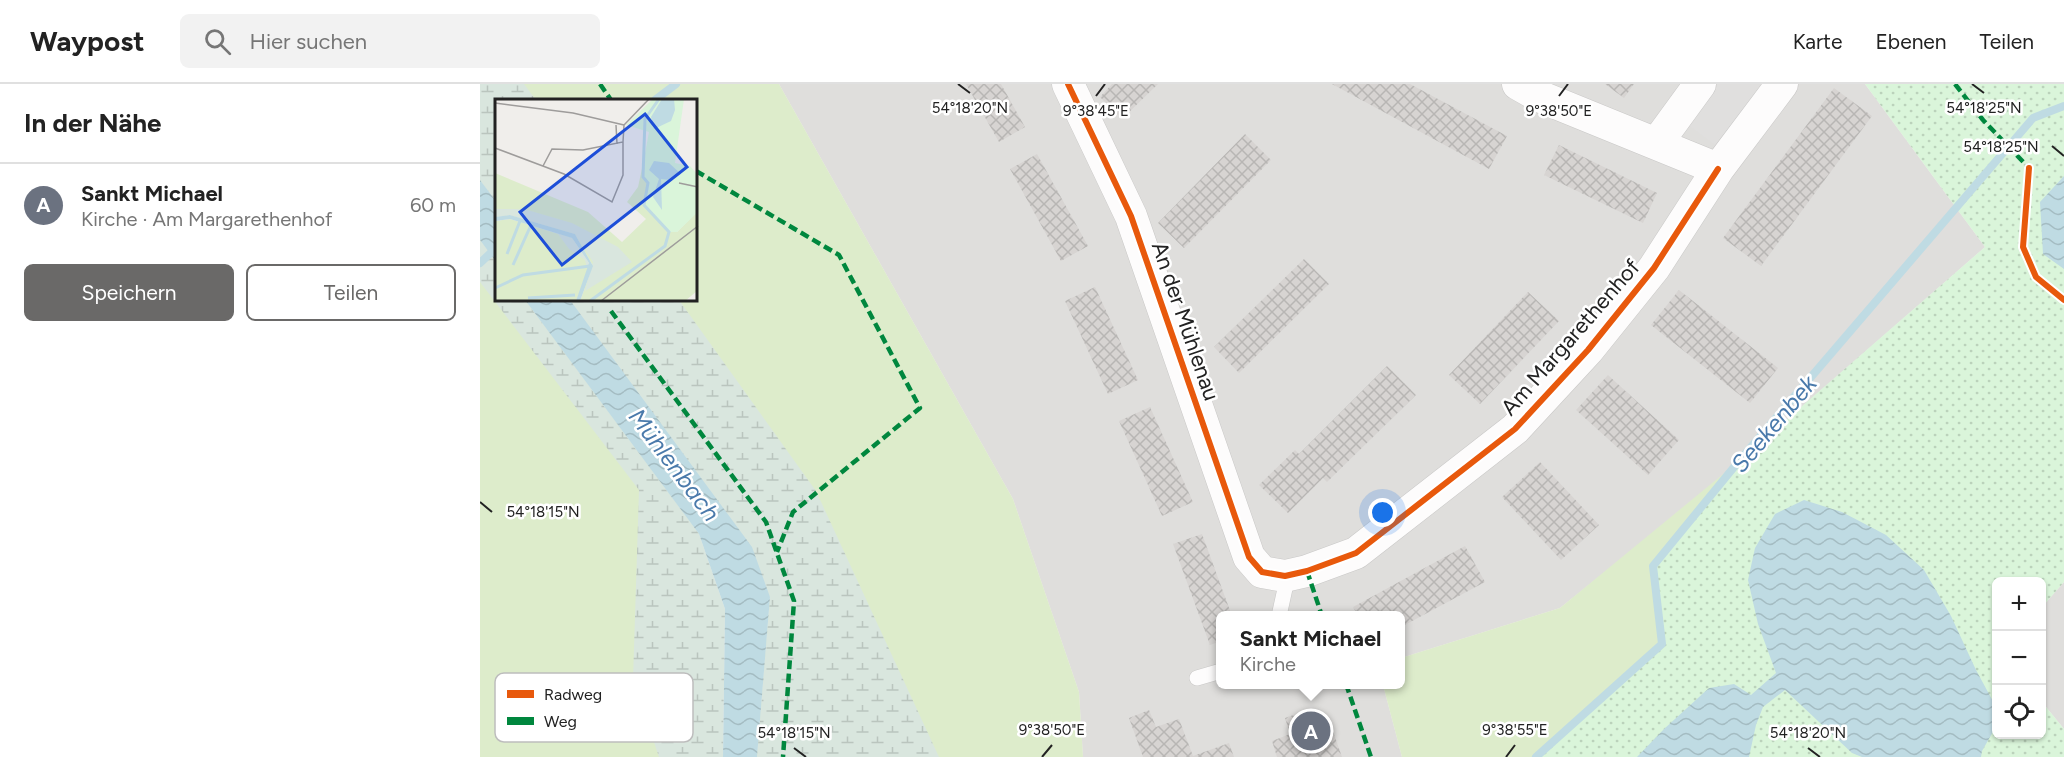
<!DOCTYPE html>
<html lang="de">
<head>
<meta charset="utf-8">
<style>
	:root { --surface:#fff; --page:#f2f2f2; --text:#222; --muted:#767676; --line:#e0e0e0; --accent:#6a6968 }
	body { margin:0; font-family:Figtree,sans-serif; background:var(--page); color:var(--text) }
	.controls { position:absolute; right:18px; bottom:18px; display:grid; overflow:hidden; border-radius:9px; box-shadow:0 2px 4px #0004 }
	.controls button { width:54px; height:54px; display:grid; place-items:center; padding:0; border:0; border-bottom:2px solid var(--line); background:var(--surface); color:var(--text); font:30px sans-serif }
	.you { position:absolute; left:903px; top:429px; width:21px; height:21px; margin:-15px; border:4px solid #fff; border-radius:50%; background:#1a73e8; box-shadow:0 0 0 9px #1a73e833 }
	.badge { display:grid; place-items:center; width:39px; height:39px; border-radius:50%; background:var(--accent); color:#fff; font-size:20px; font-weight:700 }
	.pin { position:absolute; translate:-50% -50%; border:3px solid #fff; box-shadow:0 2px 6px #0006 }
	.popup { position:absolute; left:736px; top:527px; width:189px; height:78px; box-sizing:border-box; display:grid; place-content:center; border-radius:9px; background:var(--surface); filter:drop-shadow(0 2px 4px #0005); font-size:20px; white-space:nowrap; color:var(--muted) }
	.popup b { font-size:22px; color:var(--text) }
	.popup::after { content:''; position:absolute; left:50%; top:100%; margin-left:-12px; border:12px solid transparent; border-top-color:var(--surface) }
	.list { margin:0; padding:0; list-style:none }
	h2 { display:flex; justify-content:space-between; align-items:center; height:78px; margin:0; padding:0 24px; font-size:26px }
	h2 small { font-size:20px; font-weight:400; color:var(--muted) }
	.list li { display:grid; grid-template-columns:39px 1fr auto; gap:18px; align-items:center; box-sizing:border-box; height:84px; padding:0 24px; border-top:2px solid var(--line) }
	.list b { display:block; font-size:22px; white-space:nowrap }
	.list p { margin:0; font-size:20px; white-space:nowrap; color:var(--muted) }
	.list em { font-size:20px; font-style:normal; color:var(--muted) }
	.actions { display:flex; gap:12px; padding:18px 24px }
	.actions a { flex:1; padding:14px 0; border:2px solid var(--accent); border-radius:9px; text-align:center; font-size:21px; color:var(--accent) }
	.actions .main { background:var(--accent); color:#fff }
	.icon { flex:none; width:33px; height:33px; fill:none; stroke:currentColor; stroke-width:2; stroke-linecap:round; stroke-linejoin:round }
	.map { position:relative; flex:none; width:1584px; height:673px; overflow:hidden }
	header { display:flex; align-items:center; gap:36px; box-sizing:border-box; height:84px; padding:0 30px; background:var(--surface); border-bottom:2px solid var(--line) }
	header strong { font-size:28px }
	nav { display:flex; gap:33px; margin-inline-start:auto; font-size:21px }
	.search { width:420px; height:54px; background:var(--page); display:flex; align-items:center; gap:15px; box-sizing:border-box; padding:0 21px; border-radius:9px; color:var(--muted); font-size:22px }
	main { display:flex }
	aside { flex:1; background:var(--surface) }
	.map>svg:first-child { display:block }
	.residential { fill:#dfdedc }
	.grass { fill:#ddeccb }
	.wetland { fill:url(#wetland-marsh) }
	.park { fill:url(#park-dots) }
	.parking { fill:#e0dfde }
	.water { fill:url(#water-waves) }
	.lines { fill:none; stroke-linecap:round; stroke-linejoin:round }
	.stream { stroke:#bfdbe3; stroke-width:8 }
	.building { fill:url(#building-cross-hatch) }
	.lane-casing { stroke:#c9c8c7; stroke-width:16 }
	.street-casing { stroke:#c9c8c7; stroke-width:33 }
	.lane { stroke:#fdfcfc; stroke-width:15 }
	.street { stroke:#fdfcfc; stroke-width:32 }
	.quiet { stroke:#00873e; stroke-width:4.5; stroke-dasharray:9 4.5; stroke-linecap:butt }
	.cycleway-casing { stroke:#fff; stroke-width:10 }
	.cycleway { stroke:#e8590c; stroke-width:6 }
	.ticks { fill:none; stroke:#222; stroke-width:2 }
	.labels { text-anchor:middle; stroke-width:5; stroke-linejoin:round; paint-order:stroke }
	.street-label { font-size:22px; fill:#222; stroke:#fff }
	.water-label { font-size:24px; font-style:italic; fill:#4a7aab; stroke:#fff }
	.inset-river { fill:none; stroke:#bfdbe3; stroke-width:3 }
	.inset-road { fill:none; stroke:#9e9c9b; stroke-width:1.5 }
	.view { fill:#1d4ed8; fill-opacity:0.15; stroke:#1d4ed8; stroke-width:3 }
	.inset-edge { fill:none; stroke:#222; stroke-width:3 }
	.key { fill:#fff; stroke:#bdbdbd; stroke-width:1.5 }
	.key-label { font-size:16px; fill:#222 }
	.ticks-label { font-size:15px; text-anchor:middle; fill:#222; stroke:#fff; stroke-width:5; stroke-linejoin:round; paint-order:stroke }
</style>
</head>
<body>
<header>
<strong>Waypost</strong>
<div class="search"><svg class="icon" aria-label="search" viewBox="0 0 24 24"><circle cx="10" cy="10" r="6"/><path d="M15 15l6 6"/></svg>Hier suchen</div>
<nav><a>Karte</a><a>Ebenen</a><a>Teilen</a></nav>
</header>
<main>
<aside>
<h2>In der Nähe<small></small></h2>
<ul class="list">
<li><span class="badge" style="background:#6b7280">A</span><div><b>Sankt Michael</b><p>Kirche · Am Margarethenhof</p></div><em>60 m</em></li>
</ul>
<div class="actions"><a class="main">Speichern</a><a>Teilen</a></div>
</aside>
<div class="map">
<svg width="1584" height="673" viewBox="0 0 1584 673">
	<defs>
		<pattern id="wetland-marsh" width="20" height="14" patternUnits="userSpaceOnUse" patternTransform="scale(1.5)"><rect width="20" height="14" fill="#d9e6de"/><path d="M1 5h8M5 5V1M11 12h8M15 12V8" fill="none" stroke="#bac5be"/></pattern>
		<pattern id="park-dots" width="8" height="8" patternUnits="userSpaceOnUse" patternTransform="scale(1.5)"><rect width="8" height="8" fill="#daf5da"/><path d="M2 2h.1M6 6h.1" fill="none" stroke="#bbd2bb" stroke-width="1.8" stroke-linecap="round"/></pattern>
		<pattern id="water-waves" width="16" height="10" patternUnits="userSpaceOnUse" patternTransform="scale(1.5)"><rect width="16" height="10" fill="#bfdbe3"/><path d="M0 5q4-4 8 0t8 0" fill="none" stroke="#a4bcc2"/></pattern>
		<pattern id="building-cross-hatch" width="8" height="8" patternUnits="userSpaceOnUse" patternTransform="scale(1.5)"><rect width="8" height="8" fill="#d7d4d2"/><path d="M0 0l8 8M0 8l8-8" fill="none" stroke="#b8b6b4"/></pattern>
	</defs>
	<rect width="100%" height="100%" fill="#f0eeeb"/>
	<!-- residential -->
	<path class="residential" d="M 299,0 L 1385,0 L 1505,163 L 1222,410 L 1080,524 L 921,574 L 921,532 L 741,532 L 741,600 L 903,601 L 922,673 L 603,673 L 599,608 L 533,415 Z
		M 1584,498 L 1584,645 L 1562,618 L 1562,523 Z"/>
	<!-- grass -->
	<path class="grass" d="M 0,0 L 299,0 L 533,415 L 599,608 L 603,673 L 277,673 L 290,513 L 90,216 L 216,216 L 216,16 L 16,16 L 16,117 L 0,96 Z
		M 0,156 L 16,178 L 16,216 L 45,216 L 219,450 L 243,673 L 0,673 Z
		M 1259,377 L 1174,482 L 1182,560 L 1056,673 L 922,673 L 903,601 L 921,600 L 921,574 L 1080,524 Z"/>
	<!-- wetland -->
	<path class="wetland" d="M 0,0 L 44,0 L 56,16 L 16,16 L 16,117 L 0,96 Z
		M 0,156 L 16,178 L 16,216 L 45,216 L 219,450 L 245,525 L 243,673 L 179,673 L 153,596 L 159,406 L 0,198 Z
		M 90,216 L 199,216 L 336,407 L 459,673 L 277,673 L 290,513 Z"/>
	<!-- park -->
	<path class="park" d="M 1385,0 L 1584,0 L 1584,498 L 1562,523 L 1562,498 L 1516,498 L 1516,650 L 1562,650 L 1562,618 L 1584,645 L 1584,673 L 1056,673 L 1182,560 L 1173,482 L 1259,377 L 1505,163 Z"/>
	<!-- parking -->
	<path class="parking" d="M 1232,0 L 1286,0 L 1240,65 L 1204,38 Z"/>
	<!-- water -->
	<path class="water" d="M 1584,92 L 1584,185 L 1563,170 L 1560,118 Z
		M 0,96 L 16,117 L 16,178 L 0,156 Z
		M 45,216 L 90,216 L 272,463 L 290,513 L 277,673 L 243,673 L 245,525 L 219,450 Z
		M 1324,416 L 1362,428 L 1406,451 L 1444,486 L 1471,532 L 1496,586 L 1515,621 L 1514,646 L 1502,667 L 1501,673 L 1382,673 L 1372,669 L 1305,606 L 1283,623 L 1276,641 L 1269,673 L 1157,673 L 1184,645 L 1229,604 L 1254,600 L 1271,611 L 1296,589 L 1278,540 L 1268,496 L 1275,464 L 1295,430 Z"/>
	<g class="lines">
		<!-- stream -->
		<path class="stream" d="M 175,16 L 196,0
			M 0,179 L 16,164
			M 1056,673 L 1182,560 L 1173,482 L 1259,377 L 1553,34 L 1584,22"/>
	</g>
	<!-- building -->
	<path class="building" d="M 486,0 L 521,0 L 545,43 L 519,58 Z
		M 632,0 L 678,0 L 642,35 L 620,13 Z
		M 852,0 L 930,0 L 1027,52 L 1009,85 Z
		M 1125,0 L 1154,0 L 1144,14 Z
		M 1354,4 L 1392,32 L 1281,182 L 1243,154 Z
		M 765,50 L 791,76 L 704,164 L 678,139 Z
		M 1079,61 L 1177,109 L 1163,139 L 1064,91 Z
		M 557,70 L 608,162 L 581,177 L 530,85 Z
		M 824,175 L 849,200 L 759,289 L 734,263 Z
		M 615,203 L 658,296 L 628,310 L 585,217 Z
		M 1199,206 L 1298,284 L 1270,319 L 1171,241 Z
		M 1048,208 L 1079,237 L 1000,320 L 969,291 Z
		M 907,282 L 936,311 L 847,398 L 843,394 L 808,429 L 779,401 L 815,366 L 819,370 Z
		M 1128,291 L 1199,356 L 1168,391 L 1096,326 Z
		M 670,323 L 713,418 L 682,432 L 639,337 Z
		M 1060,378 L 1119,441 L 1081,476 L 1022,413 Z
		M 722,450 L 752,532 L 741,532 L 741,557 L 730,561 L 693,460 Z
		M 985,462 L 1005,498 L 921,543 L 921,532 L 878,532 L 873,523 Z
		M 669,626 L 676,643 L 699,635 L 713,672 L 749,659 L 754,673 L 663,673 L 649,634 Z
		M 825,627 L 831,643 L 849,636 L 862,673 L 797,673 L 792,657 L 810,650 L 805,634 Z"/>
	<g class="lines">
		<defs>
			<path id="lane" d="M 799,532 L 808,491
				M 717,594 L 741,587"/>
			<path id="street" d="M 588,0 L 651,132 L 769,473 L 782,488 L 805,492 L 827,487 L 876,469 L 1035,345 L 1108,266 L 1174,184 L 1238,85
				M 1038,0 L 1061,13 L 1238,85 L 1302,0
				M 1177,59 L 1220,0"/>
		</defs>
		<!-- lane casing -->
		<use href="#lane" class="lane-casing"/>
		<!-- street casing -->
		<use href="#street" class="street-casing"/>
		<!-- lane -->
		<use href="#lane" class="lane"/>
		<!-- street -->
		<use href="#street" class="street"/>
		<!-- quiet -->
		<path class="quiet" d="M 120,0 L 131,16
			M 1475,0 L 1503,36 L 1549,84 L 1548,89
			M 216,87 L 359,171 L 440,324 L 313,428 L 297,468
			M 131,227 L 286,438 L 314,517 L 303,673
			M 827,487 L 842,532
			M 866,600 L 891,673"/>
		<defs>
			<path id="cycleway" d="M 588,0 L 651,132 L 769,473 L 782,488 L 805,492 L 827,487 L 876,469 L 1035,345 L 1108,266 L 1174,184 L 1238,85
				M 1549,84 L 1543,163 L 1556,193 L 1584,216"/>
		</defs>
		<!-- cycleway casing -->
		<use href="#cycleway" class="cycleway-casing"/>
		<!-- cycleway -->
		<use href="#cycleway" class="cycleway"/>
	</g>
	<!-- ticks -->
	<path class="ticks" d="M 478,0 L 490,9M 1492,0 L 1504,9M 616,12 L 625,0M 1079,12 L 1088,0M 1572,62 L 1584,72M 0,418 L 12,428M 314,664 L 326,673M 1328,664 L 1340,673M 562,673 L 572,661M 1026,673 L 1035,661"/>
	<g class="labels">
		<!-- street labels -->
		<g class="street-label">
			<text transform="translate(706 237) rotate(71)" y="8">An der Mühlenau</text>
			<text transform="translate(1090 253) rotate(-49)" y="8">Am Margarethenhof</text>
		</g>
		<!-- water labels -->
		<g class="water-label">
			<text transform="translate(1294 340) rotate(-50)" y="8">Seekenbek</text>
			<text transform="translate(194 381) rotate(53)" y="8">Mühlenbach</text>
		</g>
	</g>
	<!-- overview -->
	<g transform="translate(15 15)">
		<rect width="202" height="202" fill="#f0eeeb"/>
		<path d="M 148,65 L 148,78 L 182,133 L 202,113 L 202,192 L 190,202 L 85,202 L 98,167 L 80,135 L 15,116 L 0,118 L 0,74 L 93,113 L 127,143 L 151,120 L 132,103 L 143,88 ZM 15,120 L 77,139 L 95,169 L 81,202 L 0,202 L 0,122 Z" fill="#ddeccb"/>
		<path d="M 0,110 L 29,110 L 77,124 L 123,148 L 137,163 L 90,192 L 98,163 L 80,135 L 15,116 L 0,118 ZM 33,125 L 77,139 L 94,164 L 93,173 L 90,161 L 74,150 L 63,135 Z" fill="#d9e6de"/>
		<path d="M 158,0 L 189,0 L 180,64 L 195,67 L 202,75 L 203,113 L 182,133 L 174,133 L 149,106 L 153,84 L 148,78 L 148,65 L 154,33 L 131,26 Z" fill="#daf5da"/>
		<path d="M 167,0 L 179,0 L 180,11 L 176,22 L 159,30 L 156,18 ZM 159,62 L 174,64 L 186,75 L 175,81 L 166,80 L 167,111 L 158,98 L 164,80 L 154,71 ZM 15,116 L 80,135 L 98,167 L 85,202 L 81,202 L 94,164 L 77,139 L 15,120 L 0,122 L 0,118 Z" fill="#bfdbe3"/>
		<path class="inset-river" d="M 12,155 L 25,122M 18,166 L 36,126M 0,189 L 28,176 L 95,167M 33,199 L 80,196M 95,202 L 170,147 L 174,133 L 149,106 L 153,84 L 148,78 L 150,20 L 164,0"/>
		<path class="inset-road" d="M 0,4 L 78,14 L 129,26M 121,26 L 122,45M 0,49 L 69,75 L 117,103 L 128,76 L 128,43M 48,67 L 57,50 L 88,51 L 128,43 L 129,26 L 154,0M 184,84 L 203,88M 106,202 L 203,127"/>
		<path class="view" d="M 150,15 L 192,68 L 67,166 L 25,113 Z"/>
		<rect width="202" height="202" class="inset-edge"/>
	</g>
	<!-- legend -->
	<rect x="15" y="589" width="198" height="69" rx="9" class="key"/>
	<rect x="27" y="606" width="27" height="8" fill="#e8590c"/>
	<rect x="27" y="633" width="27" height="8" fill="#00873e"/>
	<g class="key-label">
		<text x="64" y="616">Radweg</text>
		<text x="64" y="643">Weg</text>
	</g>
	<g class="ticks-label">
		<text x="1504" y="29">54°18'25"N</text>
		<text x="490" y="29">54°18'20"N</text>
		<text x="616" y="32">9°38'45"E</text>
		<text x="1079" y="32">9°38'50"E</text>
		<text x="1521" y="68">54°18'25"N</text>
		<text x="63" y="433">54°18'15"N</text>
		<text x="572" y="651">9°38'50"E</text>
		<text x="1035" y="651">9°38'55"E</text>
		<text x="314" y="654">54°18'15"N</text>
		<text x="1328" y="654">54°18'20"N</text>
	</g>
</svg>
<div class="controls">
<button>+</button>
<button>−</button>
<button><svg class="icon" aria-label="locate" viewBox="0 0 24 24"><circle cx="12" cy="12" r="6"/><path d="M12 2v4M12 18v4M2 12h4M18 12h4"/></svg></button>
</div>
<div class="you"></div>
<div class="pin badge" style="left:831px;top:647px;background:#6b7280">A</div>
<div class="popup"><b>Sankt Michael</b>Kirche</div>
</div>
</main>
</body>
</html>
